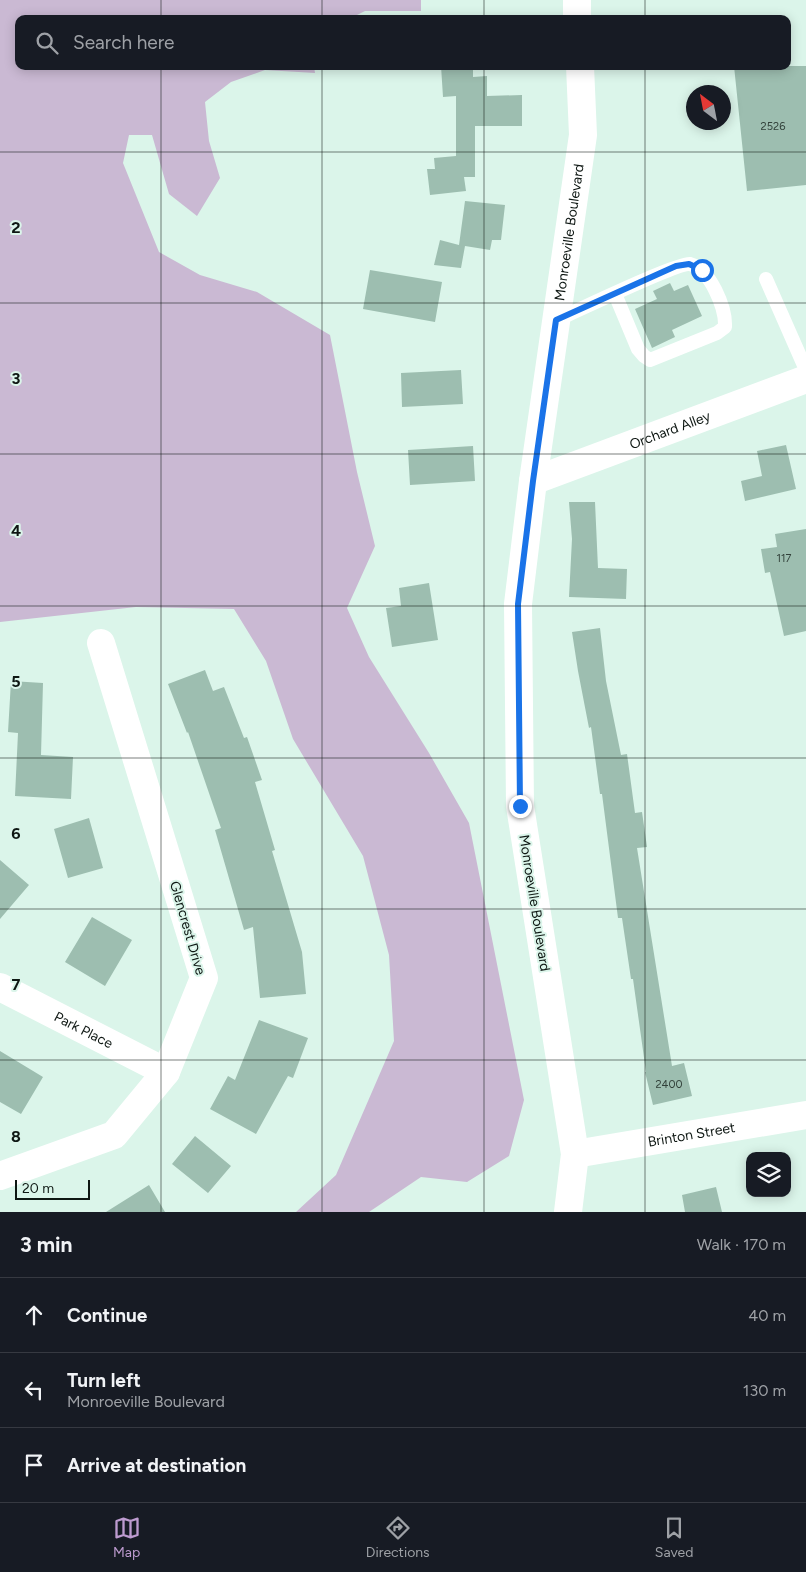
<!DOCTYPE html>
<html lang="en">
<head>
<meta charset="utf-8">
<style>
	:root { --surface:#171b24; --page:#242831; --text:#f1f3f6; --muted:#9ea1a6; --line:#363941; --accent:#bd9bcf }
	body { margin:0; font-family:Figtree,sans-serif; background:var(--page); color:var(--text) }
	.controls { position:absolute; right:15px; bottom:15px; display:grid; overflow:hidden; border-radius:10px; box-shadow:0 2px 12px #0003 }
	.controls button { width:45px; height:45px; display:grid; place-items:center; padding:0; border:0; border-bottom:1px solid var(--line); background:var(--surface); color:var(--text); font:25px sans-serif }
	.compass { position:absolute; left:686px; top:85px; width:45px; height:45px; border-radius:50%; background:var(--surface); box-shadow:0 2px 12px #0003; rotate:328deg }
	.scale { position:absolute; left:15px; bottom:12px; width:75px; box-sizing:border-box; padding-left:5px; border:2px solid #0e1713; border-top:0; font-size:14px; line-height:18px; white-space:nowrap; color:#0e1713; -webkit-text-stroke:4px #dbf5ea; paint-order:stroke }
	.stop { position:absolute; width:15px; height:15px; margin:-11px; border:4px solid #1a73e8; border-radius:50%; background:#fff }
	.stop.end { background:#1a73e8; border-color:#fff; box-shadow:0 1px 5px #0008 }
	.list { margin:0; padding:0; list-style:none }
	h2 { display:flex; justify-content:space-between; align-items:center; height:65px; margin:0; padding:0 20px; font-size:21px }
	h2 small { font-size:16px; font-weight:400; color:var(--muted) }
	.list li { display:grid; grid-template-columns:32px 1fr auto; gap:15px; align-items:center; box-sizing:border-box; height:75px; padding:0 20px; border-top:1px solid var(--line) }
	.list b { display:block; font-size:19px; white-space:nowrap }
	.list p { margin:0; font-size:16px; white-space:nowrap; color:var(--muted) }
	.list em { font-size:16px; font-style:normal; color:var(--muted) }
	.icon { flex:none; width:28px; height:28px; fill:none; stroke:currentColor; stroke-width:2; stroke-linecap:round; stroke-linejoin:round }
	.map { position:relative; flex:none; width:806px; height:1212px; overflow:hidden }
	.search { position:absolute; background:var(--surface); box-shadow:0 2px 12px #0003; left:15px; right:15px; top:15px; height:55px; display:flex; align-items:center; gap:12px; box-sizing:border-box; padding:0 18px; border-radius:10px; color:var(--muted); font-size:19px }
	.sheet { height:290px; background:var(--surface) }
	nav { display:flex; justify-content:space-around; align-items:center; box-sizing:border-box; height:70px; border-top:1px solid var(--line); background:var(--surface); font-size:14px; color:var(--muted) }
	nav a { display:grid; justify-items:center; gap:2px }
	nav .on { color:var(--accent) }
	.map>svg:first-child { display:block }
	.forest { fill:#cab9d3 }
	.building { fill:#9dbeb0 }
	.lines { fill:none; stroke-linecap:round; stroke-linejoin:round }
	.service { stroke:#fff; stroke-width:14 }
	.minor { stroke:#fff; stroke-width:28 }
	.secondary { stroke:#fff; stroke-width:28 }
	.route { stroke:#1a73e8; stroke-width:6 }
	.grid { fill:none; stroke:#0e1713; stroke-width:1; stroke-opacity:0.55 }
	.labels { text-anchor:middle; stroke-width:4; stroke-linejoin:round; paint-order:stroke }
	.number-label { font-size:11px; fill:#32413a }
	.street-label { font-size:14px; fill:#0e1713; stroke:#dbf5ea }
	.grid-label { font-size:16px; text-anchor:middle; font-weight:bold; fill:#0e1713; stroke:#dbf5ea; stroke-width:4; stroke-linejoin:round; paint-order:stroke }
</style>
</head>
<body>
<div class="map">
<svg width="806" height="1212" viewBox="0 0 806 1212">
	<rect width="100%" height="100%" fill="#dbf5ea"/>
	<!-- forest -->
	<path class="forest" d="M 0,0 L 421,0 L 421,11 L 365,11 L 349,19 L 19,19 L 19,66 L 314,66 L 315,73 L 265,70 L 231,82 L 205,102 L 209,141 L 220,178 L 197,216 L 169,194 L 152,135 L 129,135 L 123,163 L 159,252 L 200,275 L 257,292 L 330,335 L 357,472 L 375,546 L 347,608 L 369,657 L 429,753 L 469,823 L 524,1100 L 509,1156 L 467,1182 L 421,1177 L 369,1212 L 296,1212 L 336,1175 L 394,1041 L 389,955 L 363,856 L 293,739 L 266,661 L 234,609 L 136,607 L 0,622 Z"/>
	<!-- building -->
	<path class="building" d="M 441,66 L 473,66 L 473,77 L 487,76 L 487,96 L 522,95 L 522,126 L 475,126 L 475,177 L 464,177 L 466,191 L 430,195 L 427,169 L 435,169 L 434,158 L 456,156 L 456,96 L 443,97 Z
		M 734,66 L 806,66 L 806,185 L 747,191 Z
		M 465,201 L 505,205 L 501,240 L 492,240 L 490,250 L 465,246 L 461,268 L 434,265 L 440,240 L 459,245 Z
		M 370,270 L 442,282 L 435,322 L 363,309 Z
		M 670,283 L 674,291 L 688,285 L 702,316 L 672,330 L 675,337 L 652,348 L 635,309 L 657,299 L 653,291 Z
		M 461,370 L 463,404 L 402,407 L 401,373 Z
		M 786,445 L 796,489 L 745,501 L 741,481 L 762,476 L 757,451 Z
		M 473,446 L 475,481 L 410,485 L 408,450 Z
		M 569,502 L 595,502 L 598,568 L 627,569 L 626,599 L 569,597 L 572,539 Z
		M 806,529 L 806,631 L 784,636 L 770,572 L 765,573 L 761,549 L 777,547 L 775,534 Z
		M 429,583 L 438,640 L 392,647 L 386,608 L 401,606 L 399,588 Z
		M 600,628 L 606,681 L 621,755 L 627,754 L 635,813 L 642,812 L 647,847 L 637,848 L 672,1066 L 684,1063 L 692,1096 L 653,1105 L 645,1072 L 646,1072 L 633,979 L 631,979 L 622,918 L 618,918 L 602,794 L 600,794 L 591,727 L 589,728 L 578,671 L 572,632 Z
		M 205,670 L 213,691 L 224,687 L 244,738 L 247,737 L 262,780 L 255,782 L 275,850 L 272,851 L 302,952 L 306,994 L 260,998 L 253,927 L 244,930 L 215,830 L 221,828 L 188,732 L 187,733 L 168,684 Z
		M 11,681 L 43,683 L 41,755 L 73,757 L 71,799 L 15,796 L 18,733 L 8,732 Z
		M 89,818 L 103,868 L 68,878 L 54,829 Z
		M 0,860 L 29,885 L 0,919 Z
		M 92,917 L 132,940 L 105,986 L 65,962 Z
		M 259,1020 L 308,1038 L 293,1078 L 288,1076 L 256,1134 L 210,1109 L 228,1076 L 235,1080 Z
		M 0,1051 L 43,1077 L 21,1114 L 0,1102 Z
		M 195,1136 L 231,1166 L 208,1193 L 172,1164 Z
		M 149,1185 L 165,1212 L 106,1212 Z
		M 716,1187 L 722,1212 L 685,1212 L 682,1195 Z"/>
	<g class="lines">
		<!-- service -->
		<path class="service" d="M 766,279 L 806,370
			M 556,320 C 575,312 678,262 690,264 C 710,269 726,308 725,327 L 717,333 L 650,360 L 644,356 L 638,349 L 615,294"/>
		<!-- minor -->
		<g class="minor">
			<path id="s1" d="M 533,481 L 806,379"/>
			<path id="s2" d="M 0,987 L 166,1072"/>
			<path id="s3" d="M 575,1154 L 806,1115"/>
			<path d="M 0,1176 L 114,1135 L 166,1072 L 204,978 L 101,643"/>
		</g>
		<!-- secondary -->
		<g class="secondary">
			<path d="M 577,0 L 577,19"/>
			<path id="s4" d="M 568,1212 L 575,1154 L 520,806 L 518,604 L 533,481 L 583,135 L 580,66"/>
		</g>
	</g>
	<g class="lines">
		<!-- route -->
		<path class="route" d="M 520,806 L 518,604 L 533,481 L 556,320 L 676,266 L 689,264 L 702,270"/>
	</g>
	<!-- grid -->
	<path class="grid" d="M 161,0 L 161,19M 322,0 L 322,19M 484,0 L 484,19M 645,0 L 645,19M 161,66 L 161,1212M 322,66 L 322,1212M 484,66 L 484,1212M 645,66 L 645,1212M 0,152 L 806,152M 0,303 L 806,303M 0,454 L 806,454M 0,606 L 806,606M 0,758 L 806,758M 0,909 L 806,909M 0,1060 L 806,1060"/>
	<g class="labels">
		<!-- number labels -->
		<g class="number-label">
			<text x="773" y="130">2526</text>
			<text x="784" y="562">117</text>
			<text x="669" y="1088">2400</text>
		</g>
		<!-- street labels -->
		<g class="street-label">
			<text dy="5" stroke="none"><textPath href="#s4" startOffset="988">Monroeville Boulevard</textPath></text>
			<text dy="5" stroke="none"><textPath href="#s1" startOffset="146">Orchard Alley</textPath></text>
			<text transform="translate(535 903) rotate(81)" y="5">Monroeville Boulevard</text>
			<text transform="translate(188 928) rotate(74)" y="5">Glencrest Drive</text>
			<text dy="5" stroke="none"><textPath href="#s2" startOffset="94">Park Place</textPath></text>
			<text dy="5" stroke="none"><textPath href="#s3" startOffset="118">Brinton Street</textPath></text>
		</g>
	</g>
	<g class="grid-label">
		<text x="16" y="233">2</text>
		<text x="16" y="384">3</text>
		<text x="16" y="536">4</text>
		<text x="16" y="687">5</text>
		<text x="16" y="839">6</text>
		<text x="16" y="990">7</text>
		<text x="16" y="1142">8</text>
	</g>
</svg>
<div class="controls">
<button><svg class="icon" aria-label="layers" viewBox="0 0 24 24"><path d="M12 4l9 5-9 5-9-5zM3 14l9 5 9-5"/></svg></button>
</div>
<svg class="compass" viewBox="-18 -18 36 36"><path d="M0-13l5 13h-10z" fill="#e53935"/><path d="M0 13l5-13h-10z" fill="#9ea1a6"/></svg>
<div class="scale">20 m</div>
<div class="stop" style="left:702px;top:270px"></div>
<div class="stop end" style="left:520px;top:806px"></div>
<div class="search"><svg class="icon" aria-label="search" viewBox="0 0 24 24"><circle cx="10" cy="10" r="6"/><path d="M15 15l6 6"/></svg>Search here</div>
</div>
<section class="sheet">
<h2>3 min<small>Walk · 170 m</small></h2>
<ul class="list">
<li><svg class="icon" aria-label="ahead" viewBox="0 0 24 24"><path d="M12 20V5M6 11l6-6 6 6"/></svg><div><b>Continue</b></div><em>40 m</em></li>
<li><svg class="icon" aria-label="left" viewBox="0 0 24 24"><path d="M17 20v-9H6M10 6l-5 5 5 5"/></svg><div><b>Turn left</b><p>Monroeville Boulevard</p></div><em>130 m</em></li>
<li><svg class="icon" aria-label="arrive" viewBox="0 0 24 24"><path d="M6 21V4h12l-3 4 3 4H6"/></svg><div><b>Arrive at destination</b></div></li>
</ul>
</section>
<nav>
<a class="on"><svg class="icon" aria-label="map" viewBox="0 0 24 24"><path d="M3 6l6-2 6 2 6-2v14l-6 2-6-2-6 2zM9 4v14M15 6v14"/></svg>Map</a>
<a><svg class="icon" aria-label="directions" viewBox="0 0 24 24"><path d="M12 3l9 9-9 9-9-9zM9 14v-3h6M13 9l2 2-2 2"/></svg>Directions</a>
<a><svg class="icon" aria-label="saved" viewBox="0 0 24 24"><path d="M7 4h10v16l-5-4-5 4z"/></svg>Saved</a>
</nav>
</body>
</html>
